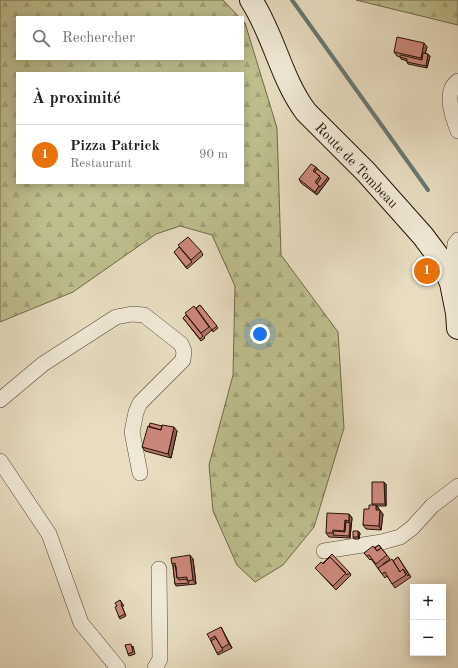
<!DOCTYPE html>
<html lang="fr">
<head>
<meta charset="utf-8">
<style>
	:root { --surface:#fff; --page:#f2f2f2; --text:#222; --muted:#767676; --line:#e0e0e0; --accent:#8f2418 }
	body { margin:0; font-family:"Old Standard TT",serif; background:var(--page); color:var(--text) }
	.controls { position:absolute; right:12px; bottom:12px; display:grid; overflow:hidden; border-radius:0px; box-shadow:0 2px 10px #0003 }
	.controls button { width:36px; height:36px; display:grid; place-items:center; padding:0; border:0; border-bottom:1px solid var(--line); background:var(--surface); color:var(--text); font:20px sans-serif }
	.you { position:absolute; left:260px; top:334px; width:14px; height:14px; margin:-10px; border:3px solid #fff; border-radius:50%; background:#1a73e8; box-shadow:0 0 0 6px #1a73e833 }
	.badge { display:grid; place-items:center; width:26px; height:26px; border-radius:50%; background:var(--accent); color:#fff; font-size:13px; font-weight:700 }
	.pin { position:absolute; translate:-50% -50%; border:2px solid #fff; box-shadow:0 1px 4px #0006 }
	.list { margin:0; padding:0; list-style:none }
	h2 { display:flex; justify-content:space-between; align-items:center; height:52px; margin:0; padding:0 16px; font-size:17px }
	h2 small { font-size:13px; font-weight:400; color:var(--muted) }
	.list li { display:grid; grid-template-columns:26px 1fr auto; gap:12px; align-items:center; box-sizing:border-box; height:60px; padding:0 16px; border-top:1px solid var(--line) }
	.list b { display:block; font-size:15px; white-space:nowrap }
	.list p { margin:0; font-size:13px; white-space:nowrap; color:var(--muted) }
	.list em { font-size:13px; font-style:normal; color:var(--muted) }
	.icon { flex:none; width:22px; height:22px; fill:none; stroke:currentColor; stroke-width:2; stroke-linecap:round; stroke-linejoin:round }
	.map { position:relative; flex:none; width:458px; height:668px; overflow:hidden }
	.search { position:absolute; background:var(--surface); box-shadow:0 2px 10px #0003; left:16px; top:16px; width:228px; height:44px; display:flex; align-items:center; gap:10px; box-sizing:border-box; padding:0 14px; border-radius:0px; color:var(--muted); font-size:15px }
	.panel { position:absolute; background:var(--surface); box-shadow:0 2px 10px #0003; left:16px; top:72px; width:228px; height:112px; border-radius:0px }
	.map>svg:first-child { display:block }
	.forest { fill:url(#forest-firs); stroke:#70684a; fill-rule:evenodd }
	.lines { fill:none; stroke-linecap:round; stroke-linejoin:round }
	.stream { stroke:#697770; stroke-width:4 }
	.street-casing { stroke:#544436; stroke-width:16 }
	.secondary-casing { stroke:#231108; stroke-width:24 }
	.street { stroke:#f0e9d7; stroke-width:15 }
	.secondary { stroke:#f0e9d7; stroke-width:22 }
	.wall { fill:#b0756b; stroke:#231108 }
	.shaded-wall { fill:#905f57; stroke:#231108 }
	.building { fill:#cd887c; stroke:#231108 }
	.labels { text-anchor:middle; stroke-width:3.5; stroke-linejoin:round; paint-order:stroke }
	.street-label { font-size:14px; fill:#231108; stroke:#f0e9d7 }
</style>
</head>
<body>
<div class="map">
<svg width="458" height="668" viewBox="0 0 458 668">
	<defs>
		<pattern id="forest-firs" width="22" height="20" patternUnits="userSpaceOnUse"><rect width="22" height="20" fill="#bebe8d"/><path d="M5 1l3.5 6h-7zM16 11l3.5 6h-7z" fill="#a3a278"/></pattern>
	</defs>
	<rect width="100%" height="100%" fill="#e8ddc1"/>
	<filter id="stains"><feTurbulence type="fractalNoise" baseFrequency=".005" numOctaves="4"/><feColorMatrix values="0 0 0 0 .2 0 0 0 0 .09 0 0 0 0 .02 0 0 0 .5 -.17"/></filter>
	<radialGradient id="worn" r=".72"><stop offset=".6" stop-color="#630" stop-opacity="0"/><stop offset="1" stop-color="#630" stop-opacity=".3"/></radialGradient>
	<!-- forest -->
	<path class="forest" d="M 0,0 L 223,0 L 239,17 L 17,17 L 17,59 L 243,59 L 243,21 L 245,23 L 277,128 L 281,255 L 338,332 L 344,428 L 314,527 L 283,565 L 255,582 L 237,565 L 213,511 L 209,465 L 233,375 L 235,286 L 212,235 L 180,226 L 156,234 L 73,292 L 0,322 ZM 17,73 L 243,73 L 243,183 L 17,183 Z
		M 356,0 L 458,0 L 458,25 Z"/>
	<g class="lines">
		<!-- stream -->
		<path class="stream" d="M 292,0 L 428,190"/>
		<defs>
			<path id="street" d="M 458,81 C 456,82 455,84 453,86 C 446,98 453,118 458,131
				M 451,280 L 455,244 L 458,240
				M 0,400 L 43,364 L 116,317 L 132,314 L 144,315 L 181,344 L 184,351 L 183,360 L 140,403 L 136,412 L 132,432 L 140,473
				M 0,461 L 49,534 L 81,623 L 118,668
				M 324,551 L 382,542 L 400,537 L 412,528 L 432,506 L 458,486
				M 155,668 L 160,659 L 159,569"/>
			<path id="secondary" d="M 251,0 C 274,35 281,79 306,112 L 366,172 L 423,236 L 441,260 L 451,283 L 457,313 L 458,328"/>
		</defs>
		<!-- street casing -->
		<use href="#street" class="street-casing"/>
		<!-- secondary casing -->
		<use href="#secondary" class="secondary-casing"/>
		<!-- street -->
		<use href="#street" class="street"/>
		<!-- secondary -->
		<use href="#secondary" class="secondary"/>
	</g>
	<!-- wall -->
	<path class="wall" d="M 427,47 L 425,54 L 428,54 L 430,56 L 427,68 L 408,64 L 407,62 L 407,61 L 401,59 L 400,57 L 397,56 L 394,52 Z
		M 317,169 L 328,177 L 329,179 L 317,195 L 301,183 L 299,179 Z
		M 201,251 L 203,255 L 187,269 L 174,252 Z
		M 200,305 L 218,328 L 213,332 L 212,330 L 204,337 L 205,338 L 201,341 L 183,318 Z
		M 177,431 L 171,458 L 145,451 L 142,447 Z
		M 384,482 L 386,484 L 386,506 L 377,506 L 379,509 L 379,510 L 383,514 L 381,530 L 366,529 L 363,525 L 369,509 L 373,505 L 372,504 Z
		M 349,514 L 352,518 L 350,538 L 329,537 L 326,533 Z
		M 358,531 L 360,533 L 359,539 L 354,539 L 353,537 Z
		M 379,545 L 390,559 L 383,564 L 393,561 L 398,557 L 411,577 L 395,588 L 387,576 L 385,578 L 371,559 L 370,560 L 364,553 Z
		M 193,559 L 196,584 L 176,586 L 175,584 L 173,566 L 172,564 Z
		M 323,563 L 350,573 L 351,575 L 336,590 L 318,571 L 315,568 Z
		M 120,600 L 124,606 L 122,606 L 126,616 L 120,619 L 119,617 L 117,606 Z
		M 221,627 L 223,631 L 232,648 L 218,655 L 210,639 Z
		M 133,646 L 135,654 L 129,656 L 128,654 Z"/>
	<!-- shaded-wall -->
	<path class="shaded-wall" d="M 424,43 L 427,47 L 423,62 L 421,58 Z
		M 428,54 L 430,56 L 427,68 L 426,66 Z
		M 316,167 L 319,171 L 316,174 L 313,171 Z
		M 320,176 L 322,180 L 318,186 L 315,182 Z
		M 328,177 L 329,179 L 317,195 L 315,192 L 319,186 Z
		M 174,427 L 177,431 L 171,458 L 168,454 Z
		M 384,482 L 386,484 L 386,506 L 385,504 Z
		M 376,505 L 379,509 L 378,514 L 376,510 Z
		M 380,510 L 383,514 L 381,530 L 379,526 Z
		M 349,514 L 352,518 L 350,538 L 349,536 L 350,523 L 349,521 Z
		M 345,520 L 347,524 L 347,534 L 344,531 Z
		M 358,531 L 360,533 L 359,539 L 358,537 Z
		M 190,555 L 193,559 L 196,584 L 193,580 Z
		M 221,627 L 223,631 L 232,648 L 229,644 Z"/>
	<!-- building -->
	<path class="building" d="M 397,37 L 424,43 L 421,58 L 394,52 Z
		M 423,53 L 428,54 L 426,66 L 407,62 L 407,59 L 400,57 L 401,55 L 422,60 Z
		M 311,164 L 316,167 L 313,171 L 320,176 L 315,182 L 319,186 L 315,192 L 299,179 Z
		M 317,169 L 328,177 L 320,187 L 317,184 L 321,178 L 315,172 Z
		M 188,237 L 201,251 L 191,260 L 178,245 Z
		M 179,247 L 192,262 L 186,267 L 174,252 Z
		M 200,305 L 217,326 L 212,330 L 196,308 Z
		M 194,306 L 209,327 L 201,333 L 185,313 Z
		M 186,315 L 203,336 L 200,339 L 183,318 Z
		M 150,423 L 162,426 L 161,430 L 149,427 Z
		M 162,425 L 174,427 L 168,454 L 142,447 L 148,426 L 161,430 Z
		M 372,482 L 384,482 L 385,504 L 372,504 Z
		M 369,505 L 376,505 L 376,510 L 380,510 L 379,526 L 363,525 L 364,509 L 369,509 Z
		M 327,513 L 349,514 L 349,521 L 345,520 L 344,531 L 333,530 L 332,533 L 326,533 Z
		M 346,522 L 350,523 L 349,536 L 333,535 L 334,531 L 345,532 Z
		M 353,531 L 358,531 L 358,537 L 353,537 Z
		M 379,545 L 381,548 L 377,551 L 375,548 Z
		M 373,546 L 377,551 L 381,548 L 387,555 L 376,564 L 369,555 L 367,556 L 364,553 Z
		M 332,554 L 350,573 L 347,575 L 330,557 L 323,564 L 323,563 Z
		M 190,555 L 193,580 L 187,581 L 187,577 L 177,578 L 175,563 L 172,564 L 171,558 Z
		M 330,557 L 346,573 L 333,586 L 315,568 L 321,562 L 323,564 Z
		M 398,557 L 409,575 L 408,576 L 403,569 L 400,572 L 393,561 Z
		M 392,559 L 400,572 L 403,569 L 406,575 L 392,584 L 385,572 L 382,574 L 378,568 Z
		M 173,566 L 176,566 L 177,578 L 179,580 L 187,579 L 189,583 L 175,584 Z
		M 120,600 L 122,604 L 121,604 L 125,614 L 119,617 L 115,607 L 117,606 L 115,603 Z
		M 221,627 L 229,644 L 222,648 L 215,636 L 210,639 L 207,634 Z
		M 216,638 L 223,650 L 217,653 L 211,641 Z
		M 131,644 L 133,652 L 128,654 L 125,645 Z"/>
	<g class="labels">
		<!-- street labels -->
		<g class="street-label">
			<text transform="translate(357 165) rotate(46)" y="5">Route de Tombeau</text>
		</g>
	</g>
	<rect width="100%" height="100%" filter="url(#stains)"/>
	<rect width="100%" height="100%" fill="url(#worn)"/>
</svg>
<div class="controls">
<button>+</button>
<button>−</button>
</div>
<div class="you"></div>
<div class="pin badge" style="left:427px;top:271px;background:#e8710a">1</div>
<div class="search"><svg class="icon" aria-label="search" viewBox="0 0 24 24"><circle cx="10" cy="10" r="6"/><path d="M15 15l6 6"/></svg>Rechercher</div>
<section class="panel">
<h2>À proximité<small></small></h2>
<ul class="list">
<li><span class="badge" style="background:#e8710a">1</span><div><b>Pizza Patrick</b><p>Restaurant</p></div><em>90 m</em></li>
</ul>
</section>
</div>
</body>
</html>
